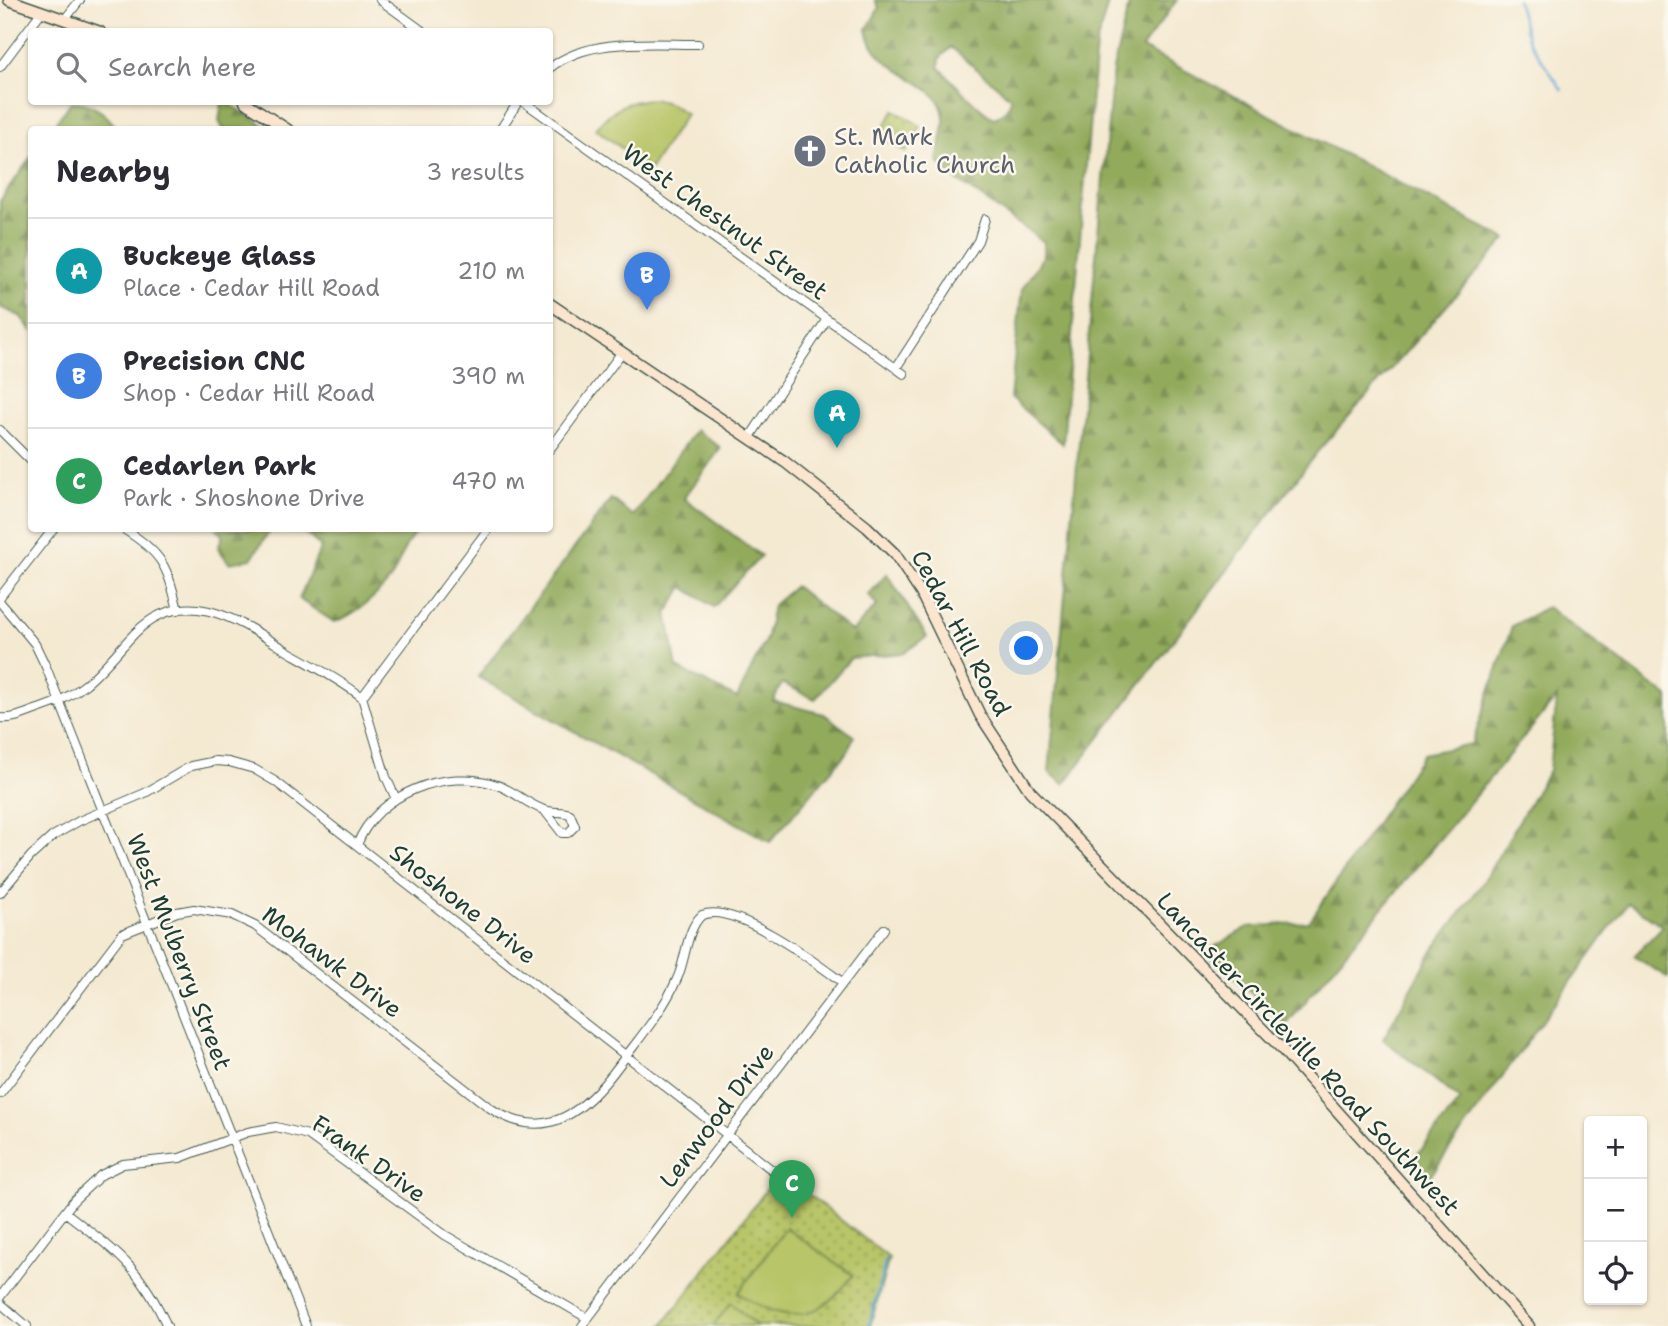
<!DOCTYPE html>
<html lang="en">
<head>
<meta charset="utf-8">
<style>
	:root { --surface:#fff; --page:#f7f7f7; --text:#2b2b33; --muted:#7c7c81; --line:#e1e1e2; --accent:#ea580c }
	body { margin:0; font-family:"Shantell Sans",sans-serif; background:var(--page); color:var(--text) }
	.controls { position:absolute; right:21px; bottom:21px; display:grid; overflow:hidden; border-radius:7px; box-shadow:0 2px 5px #0004 }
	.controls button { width:63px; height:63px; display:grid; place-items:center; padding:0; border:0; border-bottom:2px solid var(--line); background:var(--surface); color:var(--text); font:35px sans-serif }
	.you { position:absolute; left:1027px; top:649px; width:24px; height:24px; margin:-18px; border:5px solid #fff; border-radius:50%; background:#1a73e8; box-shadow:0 0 0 10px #1a73e833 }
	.badge { display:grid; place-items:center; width:46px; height:46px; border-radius:50%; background:var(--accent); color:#fff; font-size:23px; font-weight:700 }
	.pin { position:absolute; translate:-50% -58px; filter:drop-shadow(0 2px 4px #0008) }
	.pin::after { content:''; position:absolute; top:37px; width:24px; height:21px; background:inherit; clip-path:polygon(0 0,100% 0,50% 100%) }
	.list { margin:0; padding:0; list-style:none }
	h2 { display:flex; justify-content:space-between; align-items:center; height:91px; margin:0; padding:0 28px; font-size:30px }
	h2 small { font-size:23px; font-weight:400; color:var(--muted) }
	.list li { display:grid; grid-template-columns:46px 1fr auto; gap:21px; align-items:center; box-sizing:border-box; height:105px; padding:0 28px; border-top:2px solid var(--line) }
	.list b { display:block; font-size:26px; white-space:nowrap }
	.list p { margin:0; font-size:23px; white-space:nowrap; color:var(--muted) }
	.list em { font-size:23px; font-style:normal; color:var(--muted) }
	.icon { flex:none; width:38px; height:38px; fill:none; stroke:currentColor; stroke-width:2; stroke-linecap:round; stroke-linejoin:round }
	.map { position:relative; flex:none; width:1668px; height:1326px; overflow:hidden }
	.search { position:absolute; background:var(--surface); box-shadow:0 2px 5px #0004; left:28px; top:28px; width:525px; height:77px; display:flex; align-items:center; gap:18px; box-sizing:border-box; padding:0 24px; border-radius:7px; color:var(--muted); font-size:26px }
	.panel { position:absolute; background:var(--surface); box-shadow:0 2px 5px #0004; left:28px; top:126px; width:525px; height:406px; border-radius:7px }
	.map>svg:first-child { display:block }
	.forest { fill:url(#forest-firs); stroke:#587448; stroke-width:2; fill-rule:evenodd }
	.park { fill:url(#park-dots); stroke:#6c814e; stroke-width:2 }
	.pitch { fill:#b8c567; stroke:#6c814e; stroke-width:2 }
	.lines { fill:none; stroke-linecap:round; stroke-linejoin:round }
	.stream { stroke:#5ea6d5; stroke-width:2.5 }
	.street-casing { stroke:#3f574c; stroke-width:10 }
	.secondary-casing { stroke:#3f574c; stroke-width:13 }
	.street { stroke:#fff; stroke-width:8 }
	.secondary { stroke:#fce5cf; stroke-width:10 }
	.labels { text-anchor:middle; stroke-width:5; stroke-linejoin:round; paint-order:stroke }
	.worship-label { font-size:24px; fill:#5b616d; stroke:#fbf7ec; text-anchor:start }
	.street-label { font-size:24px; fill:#1f3d34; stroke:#fbf7ec }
</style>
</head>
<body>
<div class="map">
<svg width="1668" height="1326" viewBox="0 0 1668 1326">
	<defs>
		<pattern id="forest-firs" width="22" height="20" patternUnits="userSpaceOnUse" patternTransform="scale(1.75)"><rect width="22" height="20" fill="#92aa5c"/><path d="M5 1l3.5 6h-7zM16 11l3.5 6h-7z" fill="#778c4d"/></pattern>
		<pattern id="park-dots" width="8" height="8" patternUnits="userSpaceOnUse" patternTransform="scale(1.75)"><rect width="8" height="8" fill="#b8c567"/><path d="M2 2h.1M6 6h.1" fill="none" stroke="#95a156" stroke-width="1.8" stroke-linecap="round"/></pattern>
	</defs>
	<rect width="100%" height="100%" fill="#fbf7ec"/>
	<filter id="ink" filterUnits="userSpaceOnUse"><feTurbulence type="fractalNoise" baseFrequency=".0143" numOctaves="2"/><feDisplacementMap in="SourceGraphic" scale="14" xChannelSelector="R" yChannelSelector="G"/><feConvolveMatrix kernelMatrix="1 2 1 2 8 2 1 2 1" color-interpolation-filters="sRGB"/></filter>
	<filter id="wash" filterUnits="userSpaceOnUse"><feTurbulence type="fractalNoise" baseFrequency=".00686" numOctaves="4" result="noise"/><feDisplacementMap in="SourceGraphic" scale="28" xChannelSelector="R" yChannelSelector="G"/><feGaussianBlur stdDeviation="1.57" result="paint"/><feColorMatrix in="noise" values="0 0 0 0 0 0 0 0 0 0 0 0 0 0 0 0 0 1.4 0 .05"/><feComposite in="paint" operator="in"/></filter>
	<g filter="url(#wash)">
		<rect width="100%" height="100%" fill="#f4e9d1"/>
		<!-- forest -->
		<path class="forest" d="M 875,0 L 1109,0 L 1096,45 L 1063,444 L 1010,398 L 1022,289 L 1044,255 L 1044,242 L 950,175 L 937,161 C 939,147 945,131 944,117 C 941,77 873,75 867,29 L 879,8 ZM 951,47 L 1011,98 C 1010,107 1003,115 994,118 C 984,115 947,76 939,67 L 940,58 Z
			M 1130,0 L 1177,0 L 1142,48 L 1506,239 L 1318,451 L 1064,784 L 1049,772 L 1113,69 Z
			M 71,102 C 90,101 107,113 117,129 L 51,129 Z
			M 222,102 L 226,102 L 270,129 L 223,129 L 219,121 Z
			M 31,157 L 31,330 L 20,316 L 0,307 L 0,201 Z
			M 696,430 L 721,448 L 684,498 L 761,556 L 714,607 L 683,587 L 667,613 L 677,668 L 737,698 L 767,637 L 773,605 L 795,586 L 852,632 L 877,605 L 868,595 L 887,574 L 927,637 L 903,653 L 851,658 L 815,699 L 782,683 L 773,701 L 824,714 L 854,736 L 848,751 L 770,842 L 478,677 L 611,499 L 633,516 Z
			M 216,529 L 271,529 L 251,559 L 229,563 L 218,548 L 223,535 Z
			M 301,529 L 418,529 C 403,546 403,554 394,573 C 384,592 353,616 334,622 L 299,599 L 321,547 Z
			M 1547,607 L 1668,697 L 1668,978 L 1634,956 L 1663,926 L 1628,903 L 1428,1179 L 1411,1163 L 1460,1100 L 1383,1039 L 1433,950 L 1482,884 L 1549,770 L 1557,697 L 1286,1025 L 1206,952 L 1248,927 L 1309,922 L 1423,754 L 1472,744 L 1512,626 Z"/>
		<!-- park -->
		<path class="park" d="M 894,110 L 921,126 L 906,152 L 879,136 Z
			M 780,1172 L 889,1258 L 870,1326 L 662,1326 Z"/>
		<!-- pitch -->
		<path class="pitch" d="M 654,99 L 671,104 L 686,114 L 650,169 L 596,129 C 612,108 627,100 654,99 Z
			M 786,1228 L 853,1275 C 818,1323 787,1326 738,1293 Z
			M 731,1303 L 757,1326 L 713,1326 Z"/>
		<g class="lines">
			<!-- stream -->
			<path class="stream" d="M 1517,0 L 1528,39 L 1562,90
				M 869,1326 L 886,1259"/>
		</g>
	</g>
	<g filter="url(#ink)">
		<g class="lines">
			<defs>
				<path id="street" d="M 380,0 L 424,32
					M 65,19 L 80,0
					M 0,67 L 42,11
					M 550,68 C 588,37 652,44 698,44
					M 524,102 L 904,374
					M 500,130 L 518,102
					M 896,368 L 978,241 L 985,219
					M 0,430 L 32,462
					M 750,437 L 827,319
					M 550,449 L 622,352
					M 122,528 C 163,553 167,566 178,610
					M 0,597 L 54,528
					M 0,602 L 35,644 L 46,667 L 306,1326
					M 362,697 L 489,528
					M 0,718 C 14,720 28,712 41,708 C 88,693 103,666 135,633 C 186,581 242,623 289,652 C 314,666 340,680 362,697 L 386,777 L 396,799
					M 357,845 C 376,794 446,767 497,785 C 514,791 527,804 544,810 C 552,813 562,811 570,814 L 575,826 L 568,833 L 562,833 L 545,811
					M 0,893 L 31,856 L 53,836 L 79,821 L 145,793 L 191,766 L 216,761 L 229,762 L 254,769 L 276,782 L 776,1173
					M 0,1094 L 122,934 L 177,912 L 194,909 L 232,915 L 255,926 L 490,1108 C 547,1146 587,1109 620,1064 C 641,1036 663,1011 677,979 C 686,960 686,929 702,915 C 735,902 815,962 842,982
					M 65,1212 C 116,1252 139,1265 167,1326
					M 0,1297 L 74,1200 L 101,1175 L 123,1164 L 180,1158 L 248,1132 L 276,1127 L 308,1135 L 445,1235 L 587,1318
					M 0,1303 L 27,1326
					M 582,1326 L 884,929"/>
				<path id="secondary" d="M 9,0 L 100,32
					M 245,102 L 288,130
					M 550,304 L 785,462 L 867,527 L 895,554 L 921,593 L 980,715 L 1030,791 L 1281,1048 L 1529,1326"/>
			</defs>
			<!-- street casing -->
			<use href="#street" class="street-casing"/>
			<!-- secondary casing -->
			<use href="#secondary" class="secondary-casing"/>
			<!-- street -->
			<use href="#street" class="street"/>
			<!-- secondary -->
			<use href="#secondary" class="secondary"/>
		</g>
	</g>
	<!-- icons -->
	<defs>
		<symbol id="church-disc" viewBox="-11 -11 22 22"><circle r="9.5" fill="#6b7280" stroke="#fbf7ec"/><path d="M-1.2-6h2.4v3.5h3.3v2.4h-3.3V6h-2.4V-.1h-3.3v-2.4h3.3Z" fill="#fff"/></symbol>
	</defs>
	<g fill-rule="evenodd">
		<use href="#church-disc" x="791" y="132" width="38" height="38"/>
	</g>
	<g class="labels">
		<!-- worship labels -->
		<g class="worship-label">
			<text x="834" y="145">St. Mark<tspan x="834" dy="28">Catholic Church</tspan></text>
		</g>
		<!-- street labels -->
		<g class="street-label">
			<text transform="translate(725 222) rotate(36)" y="8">West Chestnut Street</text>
			<text transform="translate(961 633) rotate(62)" y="8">Cedar Hill Road</text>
			<text transform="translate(463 904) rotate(38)" y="8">Shoshone Drive</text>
			<text transform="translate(179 952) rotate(69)" y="8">West Mulberry Street</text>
			<text transform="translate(332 962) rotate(37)" y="8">Mohawk Drive</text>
			<text transform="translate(1308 1054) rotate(47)" y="8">Lancaster-Circleville Road Southwest</text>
			<text transform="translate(717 1116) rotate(-53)" y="8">Lenwood Drive</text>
			<text transform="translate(369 1159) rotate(35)" y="8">Frank Drive</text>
		</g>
	</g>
</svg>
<div class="controls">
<button>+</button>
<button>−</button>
<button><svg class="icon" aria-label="locate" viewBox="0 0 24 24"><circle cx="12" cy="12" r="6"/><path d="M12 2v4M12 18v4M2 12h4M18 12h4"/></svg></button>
</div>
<div class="you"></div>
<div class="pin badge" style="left:837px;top:448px;background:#0f9aa8">A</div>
<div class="pin badge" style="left:647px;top:310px;background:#3f7fe0">B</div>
<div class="pin badge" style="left:792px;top:1218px;background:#2e9e5b">C</div>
<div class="search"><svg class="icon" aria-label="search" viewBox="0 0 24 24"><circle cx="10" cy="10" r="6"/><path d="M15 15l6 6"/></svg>Search here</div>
<section class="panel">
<h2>Nearby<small>3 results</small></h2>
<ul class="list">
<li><span class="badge" style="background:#0f9aa8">A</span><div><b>Buckeye Glass</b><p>Place · Cedar Hill Road</p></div><em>210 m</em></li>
<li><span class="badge" style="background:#3f7fe0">B</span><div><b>Precision CNC</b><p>Shop · Cedar Hill Road</p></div><em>390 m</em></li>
<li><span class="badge" style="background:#2e9e5b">C</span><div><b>Cedarlen Park</b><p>Park · Shoshone Drive</p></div><em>470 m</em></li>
</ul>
</section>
</div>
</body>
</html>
